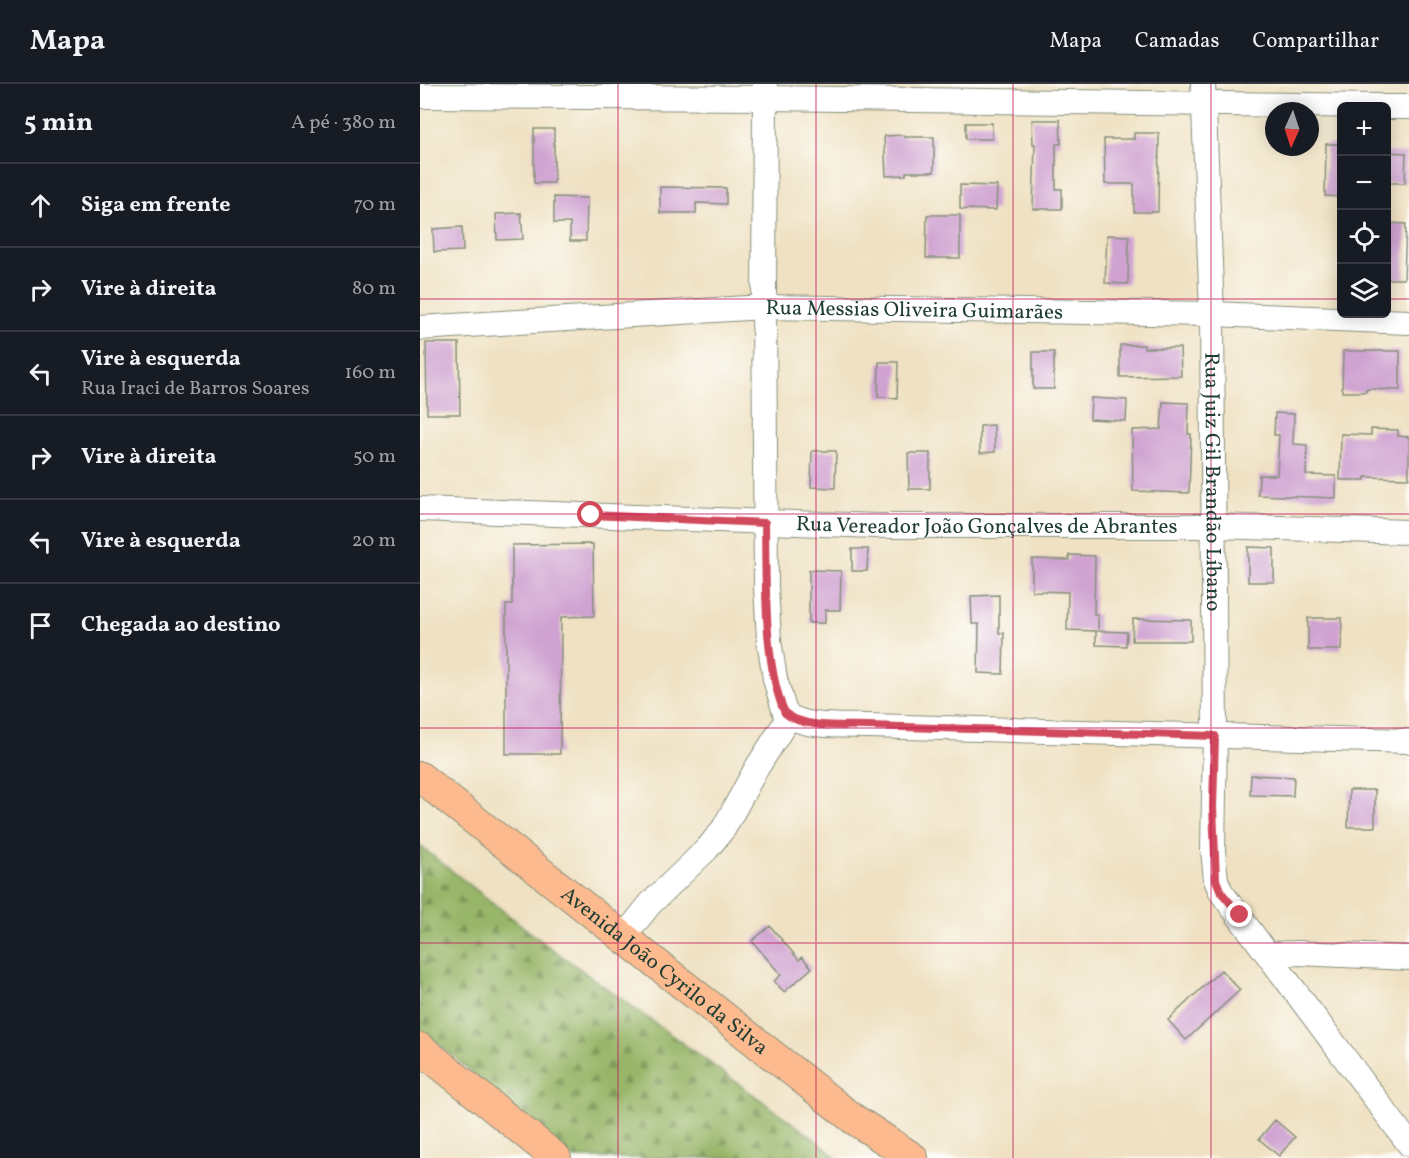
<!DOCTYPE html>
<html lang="pt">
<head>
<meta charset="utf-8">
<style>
	:root { --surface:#171b24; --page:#20242c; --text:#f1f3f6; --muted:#9ea1a6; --line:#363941 }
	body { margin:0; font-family:Vollkorn,serif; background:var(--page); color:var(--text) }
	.controls { position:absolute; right:18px; top:18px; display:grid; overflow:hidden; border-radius:9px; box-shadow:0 3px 15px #0003 }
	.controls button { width:54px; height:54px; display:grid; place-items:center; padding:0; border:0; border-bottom:2px solid var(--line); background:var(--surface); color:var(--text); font:30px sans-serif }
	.compass { position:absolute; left:845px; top:18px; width:54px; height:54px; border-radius:50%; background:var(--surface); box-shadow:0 3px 15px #0003; rotate:183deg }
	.stop { position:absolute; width:18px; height:18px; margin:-14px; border:4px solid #d1495b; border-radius:50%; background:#fff }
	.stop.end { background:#d1495b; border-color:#fff; box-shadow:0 2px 6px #0008 }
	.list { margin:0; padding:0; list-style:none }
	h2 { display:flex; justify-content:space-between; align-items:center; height:78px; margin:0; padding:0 24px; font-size:26px }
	h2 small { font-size:20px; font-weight:400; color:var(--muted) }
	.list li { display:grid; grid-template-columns:39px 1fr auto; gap:18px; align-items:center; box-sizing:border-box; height:84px; padding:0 24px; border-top:2px solid var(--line) }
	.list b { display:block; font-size:22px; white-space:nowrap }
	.list p { margin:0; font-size:20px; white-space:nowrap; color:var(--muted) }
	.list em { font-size:20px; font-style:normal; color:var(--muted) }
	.icon { flex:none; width:33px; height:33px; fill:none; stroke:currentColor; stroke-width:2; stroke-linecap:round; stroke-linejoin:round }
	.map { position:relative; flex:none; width:989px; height:1074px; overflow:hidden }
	header { display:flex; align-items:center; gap:36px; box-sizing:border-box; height:84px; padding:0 30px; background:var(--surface); border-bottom:2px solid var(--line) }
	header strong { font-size:28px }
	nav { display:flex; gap:33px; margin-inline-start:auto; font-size:21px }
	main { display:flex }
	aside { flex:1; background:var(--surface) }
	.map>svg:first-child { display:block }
	.forest { fill:url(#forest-firs); stroke:#5c7a4e; stroke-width:1.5 }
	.building { fill:#cfa2d1 }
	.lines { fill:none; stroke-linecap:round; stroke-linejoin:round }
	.minor-casing { stroke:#878f7b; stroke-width:26 }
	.major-casing { stroke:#878f7b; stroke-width:32 }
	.minor { stroke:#fff; stroke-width:24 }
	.major { stroke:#fcba8e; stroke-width:30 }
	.route { stroke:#d1495b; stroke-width:8 }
	.grid { fill:none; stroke:#c2185b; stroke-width:1.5; stroke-opacity:0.55 }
	.labels { text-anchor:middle; stroke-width:4.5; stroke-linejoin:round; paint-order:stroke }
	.street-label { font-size:21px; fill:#1f3d34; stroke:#fdfcf7 }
</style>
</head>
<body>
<header>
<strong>Mapa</strong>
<nav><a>Mapa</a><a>Camadas</a><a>Compartilhar</a></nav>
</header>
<main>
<aside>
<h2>5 min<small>A pé · 380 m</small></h2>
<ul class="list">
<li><svg class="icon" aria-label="ahead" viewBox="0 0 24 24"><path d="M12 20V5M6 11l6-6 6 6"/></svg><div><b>Siga em frente</b></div><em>70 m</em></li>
<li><svg class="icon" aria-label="right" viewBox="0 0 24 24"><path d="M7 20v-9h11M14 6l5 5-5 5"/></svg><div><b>Vire à direita</b></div><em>80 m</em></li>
<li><svg class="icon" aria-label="left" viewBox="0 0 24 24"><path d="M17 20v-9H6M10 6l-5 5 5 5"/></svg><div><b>Vire à esquerda</b><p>Rua Iraci de Barros Soares</p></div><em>160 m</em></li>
<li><svg class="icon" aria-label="right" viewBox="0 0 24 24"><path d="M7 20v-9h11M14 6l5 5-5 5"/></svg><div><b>Vire à direita</b></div><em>50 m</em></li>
<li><svg class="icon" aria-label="left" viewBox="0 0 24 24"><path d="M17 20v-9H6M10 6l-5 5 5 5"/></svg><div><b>Vire à esquerda</b></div><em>20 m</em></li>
<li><svg class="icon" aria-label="arrive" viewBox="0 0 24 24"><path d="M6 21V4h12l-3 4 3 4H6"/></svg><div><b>Chegada ao destino</b></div></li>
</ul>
</aside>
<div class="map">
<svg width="989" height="1074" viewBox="0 0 989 1074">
	<defs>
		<pattern id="forest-firs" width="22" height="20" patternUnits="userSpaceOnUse" patternTransform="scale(1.5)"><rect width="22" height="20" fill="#98b669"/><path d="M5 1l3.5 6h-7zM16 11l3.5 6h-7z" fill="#7b9557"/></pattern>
	</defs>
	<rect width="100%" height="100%" fill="#fdfcf7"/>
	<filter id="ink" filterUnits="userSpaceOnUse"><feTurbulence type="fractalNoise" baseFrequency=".0167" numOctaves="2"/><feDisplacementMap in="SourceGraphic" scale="12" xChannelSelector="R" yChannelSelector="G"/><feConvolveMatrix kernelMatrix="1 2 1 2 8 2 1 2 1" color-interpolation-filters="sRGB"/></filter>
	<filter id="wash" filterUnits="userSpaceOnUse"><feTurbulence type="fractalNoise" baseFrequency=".008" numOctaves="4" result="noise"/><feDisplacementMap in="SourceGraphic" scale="24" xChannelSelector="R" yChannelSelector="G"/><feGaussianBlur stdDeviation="1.35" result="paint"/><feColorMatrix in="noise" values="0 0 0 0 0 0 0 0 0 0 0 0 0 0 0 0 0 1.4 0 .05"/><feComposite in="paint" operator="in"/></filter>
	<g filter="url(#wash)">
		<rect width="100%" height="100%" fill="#efe1c2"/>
		<!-- forest -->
		<path class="forest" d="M 0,762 L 124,859 L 396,1056 L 416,1074 L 152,1074 L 21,962 L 0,948 Z"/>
		<g id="blocks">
			<!-- building -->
			<path class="building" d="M 612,36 L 640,36 L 641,60 L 636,60 L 636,105 L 642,105 L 642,125 L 613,125 L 615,60 L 613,60 Z
				M 546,39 L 572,39 L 572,55 L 546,55 Z
				M 114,45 L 134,45 L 134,99 L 114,99 Z
				M 714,49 L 739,49 L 738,128 L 714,128 L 714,100 L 685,100 L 684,55 L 714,55 Z
				M 484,51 L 484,53 L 514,53 L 514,88 L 486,88 L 486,91 L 466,92 L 464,52 Z
				M 906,60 L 921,60 L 921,113 L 905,112 Z
				M 967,68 L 986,69 L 985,99 L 966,99 Z
				M 540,101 L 577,102 L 576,126 L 540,125 Z
				M 240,103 L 306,104 L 306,120 L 276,119 L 276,129 L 240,129 Z
				M 134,113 L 167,114 L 166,157 L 150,157 L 150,139 L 134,139 Z
				M 101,129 L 103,155 L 77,156 L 76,130 Z
				M 507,131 L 540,131 L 540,174 L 506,174 Z
				M 968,139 L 986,140 L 984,195 L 966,195 Z
				M 42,143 L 43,167 L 14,168 L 13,145 Z
				M 687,151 L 709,152 L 708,200 L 685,199 Z
				M 6,259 L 39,259 L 40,330 L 7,330 Z
				M 700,261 L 724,261 L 724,264 L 760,264 L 761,292 L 700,293 Z
				M 923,267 L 980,267 L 980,306 L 946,305 L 946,308 L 922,308 Z
				M 613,268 L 634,268 L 634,305 L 613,305 Z
				M 459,278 L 478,278 L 477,314 L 458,313 Z
				M 671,314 L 707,316 L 706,337 L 670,335 Z
				M 743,318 L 769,319 L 768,350 L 771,350 L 769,409 L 713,407 L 712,346 L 741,345 Z
				M 855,329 L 874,330 L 873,360 L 887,361 L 886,391 L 916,392 L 916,414 L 838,411 L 839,391 L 857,391 L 859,351 L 854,351 Z
				M 574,341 L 575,368 L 560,369 L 560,342 Z
				M 951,345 L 978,346 L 978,352 L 989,353 L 989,394 L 945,393 L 945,396 L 920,396 L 921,350 L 951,351 Z
				M 392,367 L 416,367 L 415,404 L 391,403 Z
				M 488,369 L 510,369 L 510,405 L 489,405 Z
				M 173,460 L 174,532 L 141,533 L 140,670 L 86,670 L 86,521 L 92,521 L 92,461 Z
				M 828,463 L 854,464 L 854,498 L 828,498 Z
				M 432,465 L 448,465 L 447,487 L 432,487 Z
				M 649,471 L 675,472 L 674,530 L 678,530 L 678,547 L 707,548 L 706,562 L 676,561 L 676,547 L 647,546 L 648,508 L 612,507 L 612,475 L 649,476 Z
				M 389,486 L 421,487 L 420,526 L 405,526 L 405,539 L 389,539 Z
				M 579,511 L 579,549 L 584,549 L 583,590 L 558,589 L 559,540 L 552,540 L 551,512 Z
				M 888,534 L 922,534 L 921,566 L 888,566 Z
				M 713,535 L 771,536 L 771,557 L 712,557 Z
				M 831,691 L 874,693 L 873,712 L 830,711 Z
				M 929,706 L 955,706 L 955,743 L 928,743 Z
				M 350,842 L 379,876 L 382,873 L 392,884 L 364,908 L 354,897 L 361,891 L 332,857 Z
				M 801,886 L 820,906 L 766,956 L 748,936 Z
				M 855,1036 L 875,1053 L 859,1072 L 839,1055 Z"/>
		</g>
	</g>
	<g filter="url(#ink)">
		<use href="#blocks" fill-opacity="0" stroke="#878f7b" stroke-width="1.5"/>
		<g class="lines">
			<defs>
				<g id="minor">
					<path d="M 345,0 L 344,223 L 346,502 L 349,556 L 355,595 L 365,629 C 383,645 425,641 448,642 L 989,657"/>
					<path id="s1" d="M 783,0 L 792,230 L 795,652 L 793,766 L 796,796 L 801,808 L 989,1060"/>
					<path d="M 0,12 L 345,14 L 958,22"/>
					<path d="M 966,23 L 989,23"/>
					<path id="s2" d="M 0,244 L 344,223 L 792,230 L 989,238"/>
					<path id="s3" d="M 0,425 L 455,442 L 794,442 L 989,448"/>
					<path d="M 203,854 L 230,820 L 287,765 L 304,744 L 336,685 L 369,633"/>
					<path d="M 848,870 L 878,869 L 989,874"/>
				</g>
				<g id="major">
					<path id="s4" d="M 0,693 L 432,1034 L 493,1074"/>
					<path d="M 0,964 L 136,1074"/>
				</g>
			</defs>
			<!-- minor casing -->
			<use href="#minor" class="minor-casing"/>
			<!-- major casing -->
			<use href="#major" class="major-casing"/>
			<!-- minor -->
			<use href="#minor" class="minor"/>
			<!-- major -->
			<use href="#major" class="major"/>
		</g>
	</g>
	<g class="lines" filter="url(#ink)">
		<!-- route -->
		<path class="route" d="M 171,431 L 345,439 C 346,492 343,582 365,629 C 383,645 425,641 448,642 L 795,652 L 793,723 L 796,796 L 801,808 L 820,831"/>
	</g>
	<!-- grid -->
	<path class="grid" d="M 198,0 L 198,1074M 396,0 L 396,1074M 593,0 L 593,1074M 791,0 L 791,1074M 0,215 L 922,215M 966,215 L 989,215M 0,430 L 989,430M 0,644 L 989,644M 0,859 L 989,859"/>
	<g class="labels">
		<!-- street labels -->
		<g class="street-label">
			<text dy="7" stroke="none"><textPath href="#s2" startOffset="495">Rua Messias Oliveira Guimarães</textPath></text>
			<text dy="7" stroke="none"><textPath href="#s1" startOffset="398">Rua Juiz Gil Brandão Líbano</textPath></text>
			<text dy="7" stroke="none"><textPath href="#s3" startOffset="567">Rua Vereador João Gonçalves de Abrantes</textPath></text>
			<text dy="7" stroke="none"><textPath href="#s4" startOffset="312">Avenida João Cyrilo da Silva</textPath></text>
		</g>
	</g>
</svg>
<div class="controls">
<button>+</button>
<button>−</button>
<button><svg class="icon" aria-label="locate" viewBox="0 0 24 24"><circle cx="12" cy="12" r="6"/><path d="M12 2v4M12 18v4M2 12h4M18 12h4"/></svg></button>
<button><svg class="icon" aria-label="layers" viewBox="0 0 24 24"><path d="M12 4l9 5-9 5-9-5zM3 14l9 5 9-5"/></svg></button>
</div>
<svg class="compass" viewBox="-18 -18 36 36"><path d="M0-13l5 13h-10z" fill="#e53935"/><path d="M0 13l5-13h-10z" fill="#9ea1a6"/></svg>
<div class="stop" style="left:171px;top:431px"></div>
<div class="stop end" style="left:820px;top:831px"></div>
</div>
</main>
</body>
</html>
